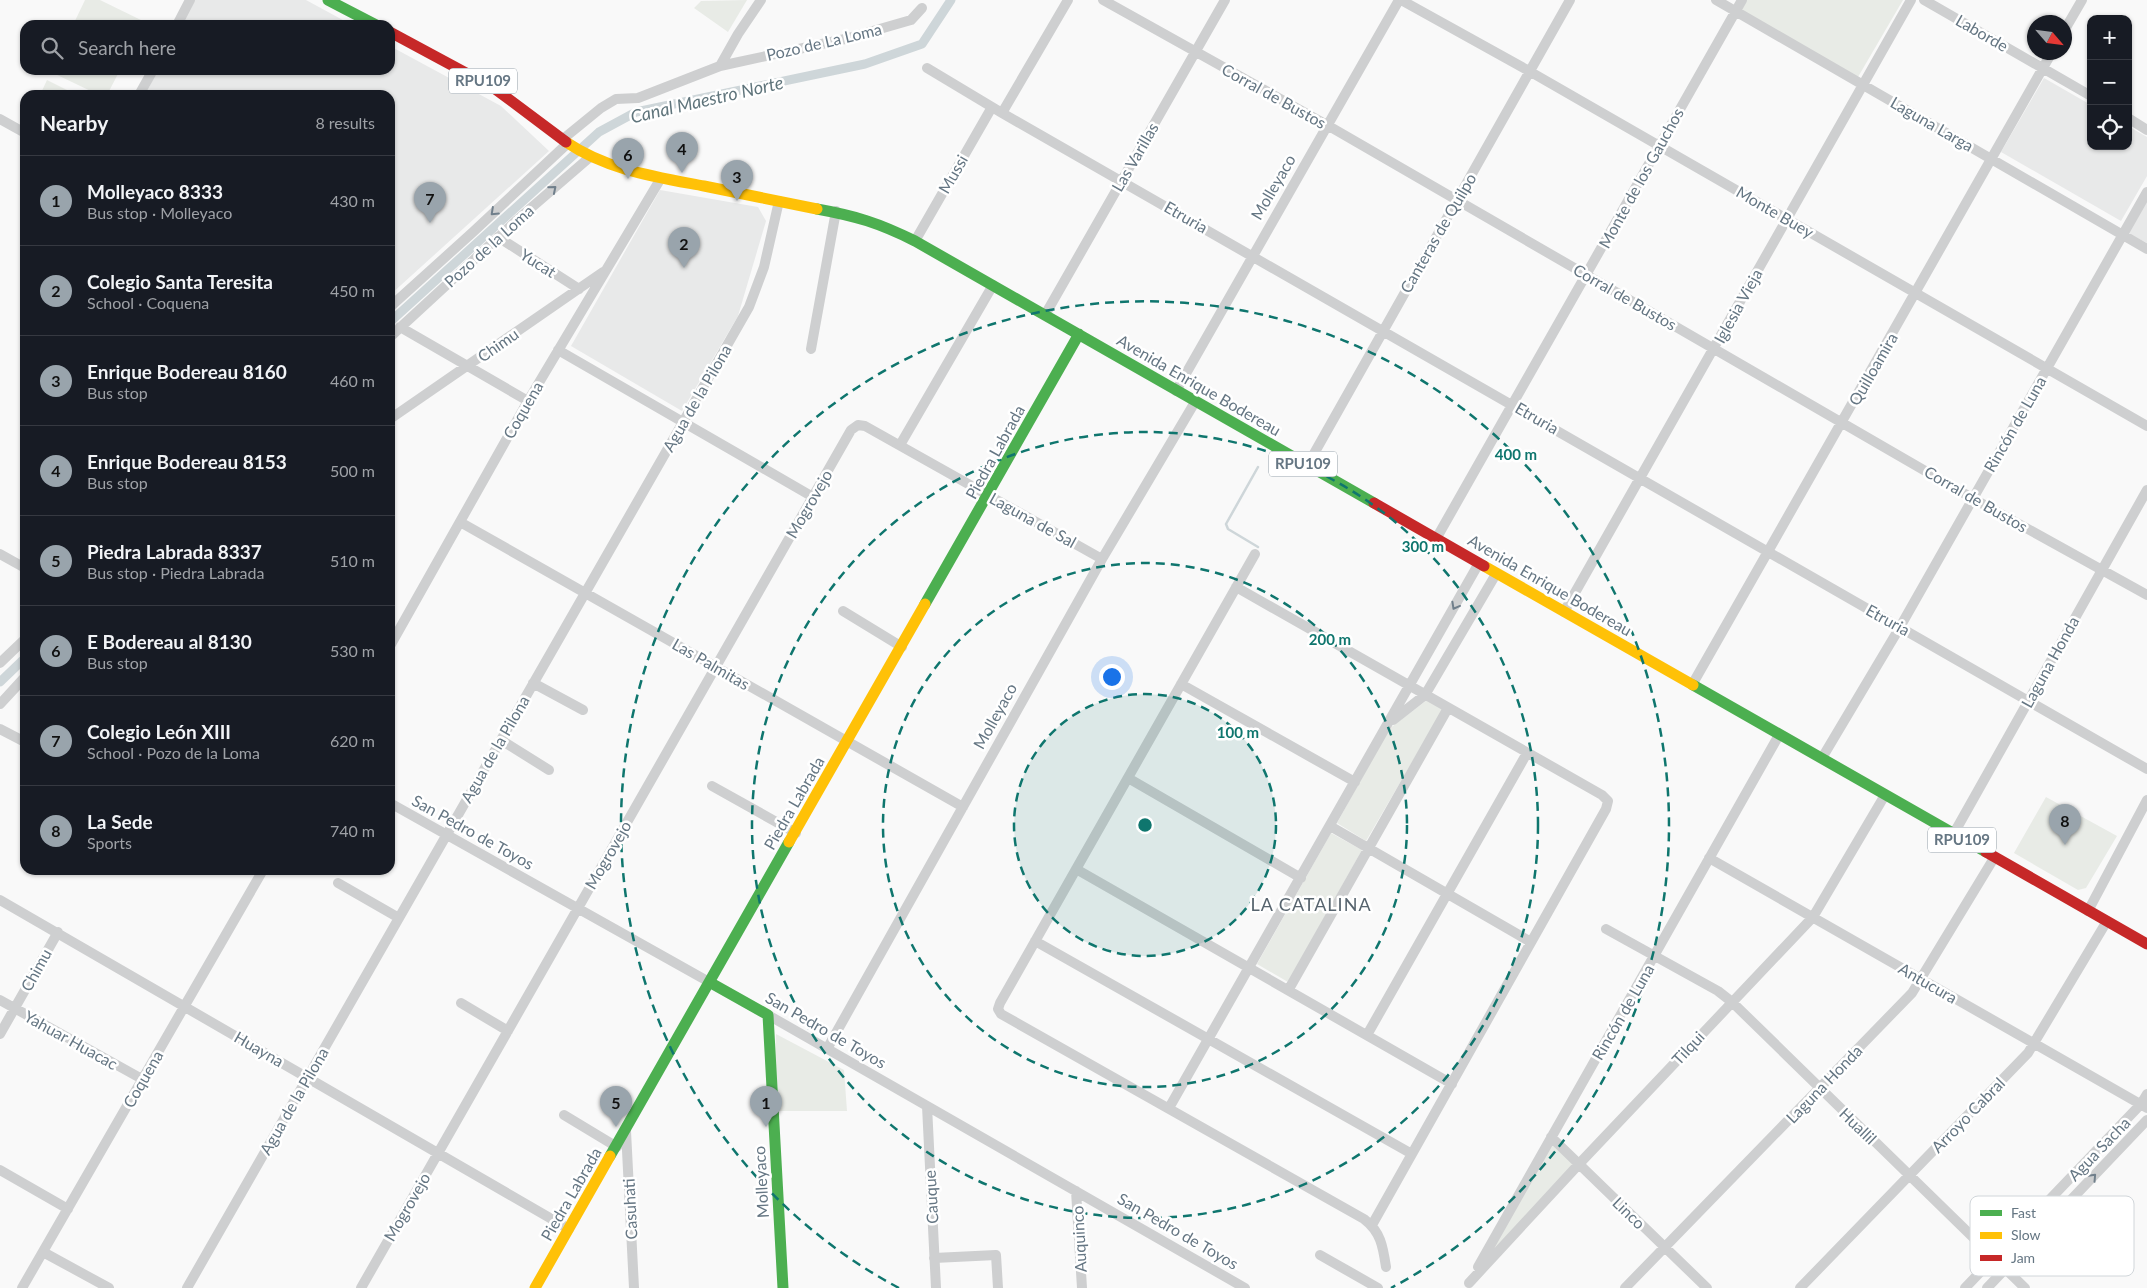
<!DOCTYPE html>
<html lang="en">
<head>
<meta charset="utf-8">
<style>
	:root { --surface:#171b24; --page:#20242c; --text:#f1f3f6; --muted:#9ea1a6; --line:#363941; --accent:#99a4ac }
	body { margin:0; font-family:Lato,sans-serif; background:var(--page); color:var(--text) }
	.controls { position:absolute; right:15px; top:15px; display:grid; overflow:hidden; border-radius:10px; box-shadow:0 1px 4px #0004 }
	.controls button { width:45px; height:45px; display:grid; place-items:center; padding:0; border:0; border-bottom:1px solid var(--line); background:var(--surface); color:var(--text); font:25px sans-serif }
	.compass { position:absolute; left:2027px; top:15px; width:45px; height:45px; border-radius:50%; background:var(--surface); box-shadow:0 1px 4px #0004; rotate:118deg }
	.you { position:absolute; left:1111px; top:676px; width:18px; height:18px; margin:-12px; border:4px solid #fff; border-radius:50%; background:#1a73e8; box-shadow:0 0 0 8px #1a73e833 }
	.badge { display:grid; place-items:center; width:32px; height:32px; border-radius:50%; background:var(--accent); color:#111; font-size:16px; font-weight:700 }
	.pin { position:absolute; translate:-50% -41px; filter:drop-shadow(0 1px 2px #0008) }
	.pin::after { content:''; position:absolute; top:26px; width:18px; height:15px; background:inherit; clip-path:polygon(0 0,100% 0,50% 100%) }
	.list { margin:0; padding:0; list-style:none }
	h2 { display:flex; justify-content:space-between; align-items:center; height:65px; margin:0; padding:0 20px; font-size:21px }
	h2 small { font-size:16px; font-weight:400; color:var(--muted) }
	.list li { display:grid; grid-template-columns:32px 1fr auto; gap:15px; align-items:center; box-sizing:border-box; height:90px; padding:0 20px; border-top:1px solid var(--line) }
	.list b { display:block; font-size:19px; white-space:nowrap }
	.list p { margin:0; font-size:16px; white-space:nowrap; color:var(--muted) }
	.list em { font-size:16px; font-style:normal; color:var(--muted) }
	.icon { flex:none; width:28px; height:28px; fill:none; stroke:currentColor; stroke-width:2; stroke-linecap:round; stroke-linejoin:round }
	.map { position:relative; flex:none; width:2147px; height:1288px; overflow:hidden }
	.search { position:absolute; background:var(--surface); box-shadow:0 1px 4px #0004; left:20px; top:20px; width:375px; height:55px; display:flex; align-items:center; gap:12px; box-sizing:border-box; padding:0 18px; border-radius:15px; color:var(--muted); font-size:19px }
	.panel { position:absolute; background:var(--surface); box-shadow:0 1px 4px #0004; left:20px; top:90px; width:375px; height:785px; border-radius:15px }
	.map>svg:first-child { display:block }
	.built { fill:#e8e9e9 }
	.green { fill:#e8ebe6 }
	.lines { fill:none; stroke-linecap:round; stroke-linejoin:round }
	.stream { stroke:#ced6d9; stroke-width:2.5 }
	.canal { stroke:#ced6d9; stroke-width:9 }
	.street { stroke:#cecfd0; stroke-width:10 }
	.fast { stroke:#4caf50; stroke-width:11 }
	.slow { stroke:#ffc107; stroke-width:11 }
	.jam { stroke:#c62828; stroke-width:11 }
	.oneway { stroke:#707f8b }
	.ring { fill:none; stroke:#0f766e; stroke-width:2.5; stroke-dasharray:9 6 }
	.labels { text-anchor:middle; stroke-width:5; stroke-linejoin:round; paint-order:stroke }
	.shield { fill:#fff; stroke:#939fa8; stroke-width:1 }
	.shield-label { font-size:15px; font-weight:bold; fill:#657683 }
	.street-label { font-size:16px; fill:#657683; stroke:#fff }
	.water-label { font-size:18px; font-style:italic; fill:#60757c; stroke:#fff }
	.neighbourhood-label { font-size:18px; letter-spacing:1px; fill:#57646e; stroke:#fff }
	.key { fill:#fff; stroke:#d1d6da; stroke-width:1 }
	.key-label { font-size:14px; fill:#657683 }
	.centre { fill:#0f766e; stroke:#fff; stroke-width:2.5 }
	.ring-label { font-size:15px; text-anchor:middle; font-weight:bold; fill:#0f766e; stroke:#fff; stroke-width:5; stroke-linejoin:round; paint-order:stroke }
</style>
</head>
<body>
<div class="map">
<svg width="2147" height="1288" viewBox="0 0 2147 1288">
	<rect width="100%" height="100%" fill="#f9f9f9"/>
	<!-- built -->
	<path class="built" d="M 195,0 L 306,0 L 352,25 L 182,25 Z
		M 390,46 L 501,106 L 549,151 L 390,295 L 390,95 L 145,95 L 158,70 L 390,70 Z
		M 2044,78 L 2091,105 L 2091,146 L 2128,146 L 2128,126 L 2147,137 L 2147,176 L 2121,221 L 2001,152 Z
		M 660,190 L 758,207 L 766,221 L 738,316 L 682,411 L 571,346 Z
		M 2147,199 L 2147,243 L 2128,233 Z"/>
	<!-- green -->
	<path class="green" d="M 85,0 L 100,0 L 143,21 L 141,25 L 73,25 Z
		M 747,0 L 728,32 L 694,8 L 701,1 Z
		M 1745,0 L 1903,0 L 1858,77 L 1739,9 Z
		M 52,70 L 120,70 L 107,95 L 99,95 L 51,72 Z
		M 47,80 L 77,95 L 40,95 Z
		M 1427,700 L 1443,709 L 1366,841 L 1337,823 L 1389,729 Z
		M 2046,797 L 2117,836 L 2086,888 L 2078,890 L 2014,853 Z
		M 1331,833 L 1362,850 L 1288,982 L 1257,964 Z
		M 776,1034 L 844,1070 L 847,1111 L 773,1111 Z
		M 1555,1136 L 1579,1159 L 1474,1273 Z"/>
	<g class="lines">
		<!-- stream -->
		<path class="stream" d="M 1258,547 L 1228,529 L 1226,524 L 1258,467"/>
		<!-- canal -->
		<path class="canal" d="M 390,322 L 599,132 L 636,112 L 865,64 L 922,44 L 951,0
			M 0,682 L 25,658"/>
		<!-- street -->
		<path class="street" d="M 1103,0 L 1327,125 L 1972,498 L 2147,595
			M 1401,0 L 1529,71 L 2147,426
			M 1716,0 L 2147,249
			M 1924,0 L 2091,96
			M 177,25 L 190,0
			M 2064,31 L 2082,0
			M 720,66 L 738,34 L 761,0
			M 927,68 L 1002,113 L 2147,769
			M 139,95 L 153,70
			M 1002,113 L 1068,0
			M 2128,118 L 2147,130
			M 0,119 L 25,133
			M 563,139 L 601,108 L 616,99 L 638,98 L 720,66 L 845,39 L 911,20 L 922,8
			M 498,237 L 579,289
			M 915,241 L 992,107
			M 390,307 L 473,232 L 568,143
			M 1045,315 L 1225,0
			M 400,327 L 528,401
			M 390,337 L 517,220 L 590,157
			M 811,349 L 836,211
			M 558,350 L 813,497
			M 1176,391 L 1399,0
			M 390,419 L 603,272
			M 900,445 L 993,285
			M 1307,466 L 1570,0
			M 460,522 L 963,807
			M 1436,539 L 1742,0
			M 0,554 L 25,568
			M 1255,554 L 1000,1003 L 998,1009 L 1001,1014 L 1364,1219 C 1381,1232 1383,1247 1386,1267
			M 1236,587 L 1602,795 L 1608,801 L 1606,809 L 1372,1225
			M 843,611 L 902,647
			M 1564,612 L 1911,0
			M 390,646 L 528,401 L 661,178
			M 0,663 L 25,639
			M 533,683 L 583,710
			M 1181,684 L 1355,782
			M 1692,685 L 2052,52
			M 0,704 L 25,677
			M 1393,720 L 1425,695 L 1496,574
			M 0,729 L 25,742
			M 501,740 L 549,770
			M 1822,758 L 1900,627 L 2147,192
			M 1128,778 L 1301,878
			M 712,786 L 796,833
			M 390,803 L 711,983
			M 1330,826 L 1531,942
			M 1953,835 L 2147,490
			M 1709,858 L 2147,1108
			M 1076,869 L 1452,1084
			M 338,883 L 399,918
			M 0,900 L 569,1229
			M 2088,911 L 2147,800
			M 1606,929 L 1718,991 L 1732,1002 L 2025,1288
			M 1035,941 L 1412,1154
			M 1289,989 L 1448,708
			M 0,1000 L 142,1079
			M 461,1003 L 508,1031
			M 768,1015 L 1245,1288
			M 0,1034 L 58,932
			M 1367,1035 L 1527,753
			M 827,1049 L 1102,559 L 1195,402
			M 927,1106 L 936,1288
			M 1169,1108 L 1479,563
			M 564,1115 L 617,1147
			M 626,1131 L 634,1288
			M 1551,1137 L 1707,1288
			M 0,1170 L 68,1209
			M 1076,1191 L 1082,1288
			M 43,1252 L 109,1288
			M 1320,1255 L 1378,1288
			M 934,1258 L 996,1255 L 998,1288
			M 1478,1267 L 1779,735
			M 1469,1283 L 1579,1164 L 1813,917 L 1885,795
			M 22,1288 L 263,870
			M 187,1288 L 749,307 L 764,267 L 779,201
			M 361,1288 L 851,430 L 858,425 L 865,426 L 1102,559
			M 1625,1288 L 1912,993 L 1994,858
			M 1800,1288 L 2028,1053 L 2107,921
			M 1965,1288 L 2141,1104 L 2147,1094
			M 1987,1288 L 2147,1120"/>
		<!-- fast -->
		<path class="fast" d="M 328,0 L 376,25
			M 817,209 C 856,216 879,223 915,241 L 1374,503
			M 925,604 L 1079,334
			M 1693,685 L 1986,852
			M 711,983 L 768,1015 L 783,1288
			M 610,1156 L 789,842"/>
		<!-- slow -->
		<path class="slow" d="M 566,142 C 607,170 656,177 704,186 C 742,194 779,201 817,209
			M 1484,566 L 1693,685
			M 789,842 L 925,604
			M 535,1288 L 610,1156"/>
		<!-- jam -->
		<path class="jam" d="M 390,32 L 494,88 L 566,142
			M 1374,503 L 1484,566
			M 1986,852 L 2147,944"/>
	</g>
	<!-- one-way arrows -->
	<defs><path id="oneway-chevron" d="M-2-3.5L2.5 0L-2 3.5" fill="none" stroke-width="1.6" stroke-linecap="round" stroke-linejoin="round" transform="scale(1.25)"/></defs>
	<g class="oneway">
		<use href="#oneway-chevron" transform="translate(553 189) rotate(-40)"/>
		<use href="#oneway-chevron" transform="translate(494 212) rotate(137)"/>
		<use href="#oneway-chevron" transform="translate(1455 606) rotate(119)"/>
		<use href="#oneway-chevron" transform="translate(2093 1177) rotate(-47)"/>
	</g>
	<!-- distance rings -->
	<circle cx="1145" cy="825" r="131" fill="#0f766e" fill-opacity=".12"/>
	<g class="ring">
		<circle cx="1145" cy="825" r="131"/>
		<circle cx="1145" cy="825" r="262"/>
		<circle cx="1145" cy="825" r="393"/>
		<path d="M899 1288A524 524 0 1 1 1391 1288"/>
	</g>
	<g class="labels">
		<!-- shield labels -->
		<g class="shield">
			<rect x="449" y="68.5" width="68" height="25" rx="4"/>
			<rect x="1269" y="451.5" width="68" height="25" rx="4"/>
			<rect x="1928" y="827.5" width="68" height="25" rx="4"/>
		</g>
		<g class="shield-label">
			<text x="483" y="86">RPU109</text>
			<text x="1303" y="469">RPU109</text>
			<text x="1962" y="845">RPU109</text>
		</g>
		<!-- street labels -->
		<g class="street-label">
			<text transform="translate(1982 33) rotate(30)" y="6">Laborde</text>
			<text transform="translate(824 42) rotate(-13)" y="6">Pozo de La Loma</text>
			<text transform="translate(1274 96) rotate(29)" y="6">Corral de Bustos</text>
			<text transform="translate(1932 124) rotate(30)" y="6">Laguna Larga</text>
			<text transform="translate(1135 157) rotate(-60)" y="6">Las Varillas</text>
			<text transform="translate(953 174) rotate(-60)" y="6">Mussi</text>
			<text transform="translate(1641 178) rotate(-61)" y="6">Monte de los Gauchos</text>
			<text transform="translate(1273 187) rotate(-60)" y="6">Molleyaco</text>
			<text transform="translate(1775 212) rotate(30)" y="6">Monte Buey</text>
			<text transform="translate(1186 217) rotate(30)" y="6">Etruria</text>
			<text transform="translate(1438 233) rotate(-60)" y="6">Canteras de Quilpo</text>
			<text transform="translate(489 246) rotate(-42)" y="6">Pozo de la Loma</text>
			<text transform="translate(538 263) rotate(32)" y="6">Yucat</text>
			<text transform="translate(1625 297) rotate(30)" y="6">Corral de Bustos</text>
			<text transform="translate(1738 306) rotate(-61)" y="6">Iglesia Vieja</text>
			<text transform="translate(498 345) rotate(-35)" y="6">Chimu</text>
			<text transform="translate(1873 369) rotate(-60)" y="6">Quilloamira</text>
			<text transform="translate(1199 385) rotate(30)" y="6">Avenida Enrique Bodereau</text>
			<text transform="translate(697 398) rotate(-60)" y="6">Agua de la Pilona</text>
			<text transform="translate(523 410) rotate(-60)" y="6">Coquena</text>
			<text transform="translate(1537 418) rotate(30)" y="6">Etruria</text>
			<text transform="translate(2015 424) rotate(-60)" y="6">Rincón de Luna</text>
			<text transform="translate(995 452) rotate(-61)" y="6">Piedra Labrada</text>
			<text transform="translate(1976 499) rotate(30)" y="6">Corral de Bustos</text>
			<text transform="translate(809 504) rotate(-60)" y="6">Mogrovejo</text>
			<text transform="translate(1033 520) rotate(29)" y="6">Laguna de Sal</text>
			<text transform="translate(1550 585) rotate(30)" y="6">Avenida Enrique Bodereau</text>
			<text transform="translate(1888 620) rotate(29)" y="6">Etruria</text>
			<text transform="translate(2050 662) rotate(-61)" y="6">Laguna Honda</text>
			<text transform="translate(711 664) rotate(30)" y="6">Las Palmitas</text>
			<text transform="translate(995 716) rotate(-61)" y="6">Molleyaco</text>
			<text transform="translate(495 749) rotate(-60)" y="6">Agua de la Pilona</text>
			<text transform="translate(794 803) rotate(-60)" y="6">Piedra Labrada</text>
			<text transform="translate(473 832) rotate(29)" y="6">San Pedro de Toyos</text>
			<text transform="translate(608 855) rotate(-60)" y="6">Mogrovejo</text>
			<text transform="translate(36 970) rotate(-61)" y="6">Chimu</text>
			<text transform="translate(1928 983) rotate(30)" y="6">Antucura</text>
			<text transform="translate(1623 1012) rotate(-60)" y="6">Rincón de Luna</text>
			<text transform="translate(826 1030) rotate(30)" y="6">San Pedro de Toyos</text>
			<text transform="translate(71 1040) rotate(29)" y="6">Yahuar Huacac</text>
			<text transform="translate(1688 1048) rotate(-47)" y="6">Tilqui</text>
			<text transform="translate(259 1049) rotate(30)" y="6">Huayna</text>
			<text transform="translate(143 1079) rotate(-60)" y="6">Coquena</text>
			<text transform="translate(1824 1084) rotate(-46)" y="6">Laguna Honda</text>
			<text transform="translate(294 1101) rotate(-60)" y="6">Agua de la Pilona</text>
			<text transform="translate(1968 1115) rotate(-46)" y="6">Arroyo Cabral</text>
			<text transform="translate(1858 1126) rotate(44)" y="6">Huallil</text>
			<text transform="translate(2099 1149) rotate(-46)" y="6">Agua Sacha</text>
			<text transform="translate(761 1182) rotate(-93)" y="6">Molleyaco</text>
			<text transform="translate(571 1194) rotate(-60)" y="6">Piedra Labrada</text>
			<text transform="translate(931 1197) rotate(-93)" y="6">Cauque</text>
			<text transform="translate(407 1207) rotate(-60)" y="6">Mogrovejo</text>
			<text transform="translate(630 1209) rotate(-93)" y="6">Casuhati</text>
			<text transform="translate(1629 1213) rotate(44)" y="6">Linco</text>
			<text transform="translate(1178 1231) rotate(30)" y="6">San Pedro de Toyos</text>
			<text transform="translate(1079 1239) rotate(-93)" y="6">Auquinco</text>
		</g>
		<!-- water labels -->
		<g class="water-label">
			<text transform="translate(707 100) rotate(-13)" y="6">Canal Maestro Norte</text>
		</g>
		<!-- neighbourhood labels -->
		<g class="neighbourhood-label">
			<text x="1311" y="911">LA CATALINA</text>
		</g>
	</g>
	<!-- legend -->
	<rect x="1970" y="1196" width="164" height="80" rx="8" class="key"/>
	<rect x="1980" y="1210" width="22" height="6" fill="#4caf50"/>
	<rect x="1980" y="1232" width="22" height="7" fill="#ffc107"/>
	<rect x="1980" y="1255" width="22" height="6" fill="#c62828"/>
	<g class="key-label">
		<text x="2011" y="1218">Fast</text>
		<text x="2011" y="1240">Slow</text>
		<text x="2011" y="1263">Jam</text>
	</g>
	<circle cx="1145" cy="825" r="8" class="centre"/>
	<g class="ring-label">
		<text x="1516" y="460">400 m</text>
		<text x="1423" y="552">300 m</text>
		<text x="1330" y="645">200 m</text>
		<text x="1238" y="738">100 m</text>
	</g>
</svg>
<div class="controls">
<button>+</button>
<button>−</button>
<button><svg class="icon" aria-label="locate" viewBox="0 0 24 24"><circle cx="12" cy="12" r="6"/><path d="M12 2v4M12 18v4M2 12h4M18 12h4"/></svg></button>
</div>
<svg class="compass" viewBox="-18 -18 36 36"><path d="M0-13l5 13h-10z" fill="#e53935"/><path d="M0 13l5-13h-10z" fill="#9ea1a6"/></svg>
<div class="you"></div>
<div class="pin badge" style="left:766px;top:1127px">1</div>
<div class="pin badge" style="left:684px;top:268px">2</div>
<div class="pin badge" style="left:737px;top:201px">3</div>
<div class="pin badge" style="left:682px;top:173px">4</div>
<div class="pin badge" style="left:616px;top:1127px">5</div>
<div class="pin badge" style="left:628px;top:179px">6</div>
<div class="pin badge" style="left:430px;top:223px">7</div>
<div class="pin badge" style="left:2065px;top:845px">8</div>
<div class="search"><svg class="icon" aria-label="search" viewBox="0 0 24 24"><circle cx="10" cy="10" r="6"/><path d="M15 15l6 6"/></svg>Search here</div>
<section class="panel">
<h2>Nearby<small>8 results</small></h2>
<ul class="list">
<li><span class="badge">1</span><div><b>Molleyaco 8333</b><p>Bus stop · Molleyaco</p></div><em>430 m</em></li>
<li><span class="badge">2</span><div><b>Colegio Santa Teresita</b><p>School · Coquena</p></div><em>450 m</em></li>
<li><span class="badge">3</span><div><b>Enrique Bodereau 8160</b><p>Bus stop</p></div><em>460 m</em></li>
<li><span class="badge">4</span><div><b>Enrique Bodereau 8153</b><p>Bus stop</p></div><em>500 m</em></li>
<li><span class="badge">5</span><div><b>Piedra Labrada 8337</b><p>Bus stop · Piedra Labrada</p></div><em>510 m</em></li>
<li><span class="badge">6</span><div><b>E Bodereau al 8130</b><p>Bus stop</p></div><em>530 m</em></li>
<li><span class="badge">7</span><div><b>Colegio León XIII</b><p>School · Pozo de la Loma</p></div><em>620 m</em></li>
<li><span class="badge">8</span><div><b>La Sede</b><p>Sports</p></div><em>740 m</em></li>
</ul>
</section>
</div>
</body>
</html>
